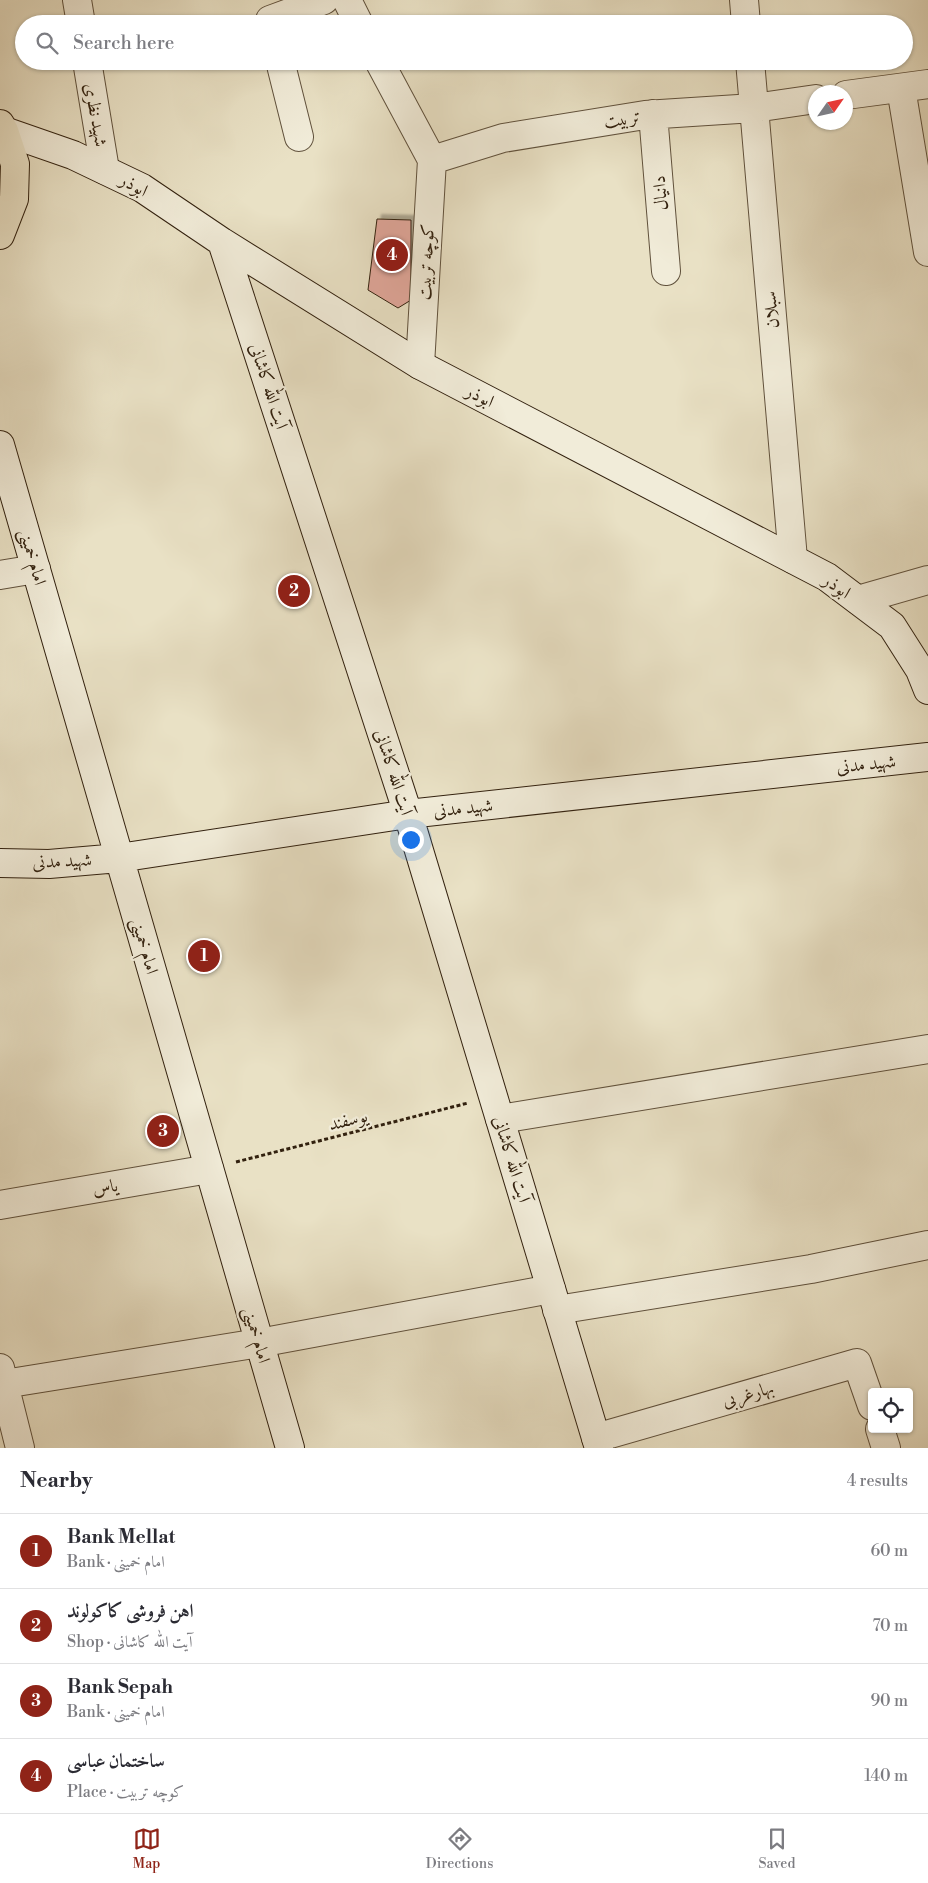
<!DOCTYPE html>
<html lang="en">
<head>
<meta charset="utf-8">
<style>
	:root { --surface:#fff; --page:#f7f7f7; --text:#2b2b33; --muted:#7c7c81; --line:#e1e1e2; --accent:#8f2418 }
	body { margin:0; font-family:"Libre Bodoni",Amiri,serif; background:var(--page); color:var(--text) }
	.controls { position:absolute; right:15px; bottom:15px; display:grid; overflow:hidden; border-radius:5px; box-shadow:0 1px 4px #0004 }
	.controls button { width:45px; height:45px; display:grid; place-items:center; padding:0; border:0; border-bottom:1px solid var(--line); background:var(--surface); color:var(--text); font:25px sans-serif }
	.compass { position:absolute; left:808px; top:85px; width:45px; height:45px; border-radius:50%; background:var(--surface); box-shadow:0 1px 4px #0004; rotate:56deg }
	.you { position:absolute; left:410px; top:839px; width:18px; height:18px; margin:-12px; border:4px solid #fff; border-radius:50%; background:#1a73e8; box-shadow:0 0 0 8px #1a73e833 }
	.badge { display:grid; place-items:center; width:32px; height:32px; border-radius:50%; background:var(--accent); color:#fff; font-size:16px; font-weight:700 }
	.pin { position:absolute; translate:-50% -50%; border:2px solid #fff; box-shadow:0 1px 5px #0006 }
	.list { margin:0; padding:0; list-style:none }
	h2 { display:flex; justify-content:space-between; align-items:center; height:65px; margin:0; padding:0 20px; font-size:21px }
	h2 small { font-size:16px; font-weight:400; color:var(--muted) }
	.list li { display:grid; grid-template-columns:32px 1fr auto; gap:15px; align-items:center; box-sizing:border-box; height:75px; padding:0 20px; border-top:1px solid var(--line) }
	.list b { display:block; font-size:19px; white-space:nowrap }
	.list p { margin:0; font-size:16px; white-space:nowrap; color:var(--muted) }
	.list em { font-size:16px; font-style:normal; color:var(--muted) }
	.icon { flex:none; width:28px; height:28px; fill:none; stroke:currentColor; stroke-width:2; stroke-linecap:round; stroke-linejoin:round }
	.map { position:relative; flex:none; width:928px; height:1448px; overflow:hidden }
	.search { position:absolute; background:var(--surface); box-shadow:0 1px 4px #0004; left:15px; right:15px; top:15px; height:55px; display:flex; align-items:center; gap:12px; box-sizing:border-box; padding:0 18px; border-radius:28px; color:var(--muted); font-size:19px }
	.sheet { height:365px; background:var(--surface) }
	nav { display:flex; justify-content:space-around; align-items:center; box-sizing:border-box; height:70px; border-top:1px solid var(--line); background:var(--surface); font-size:14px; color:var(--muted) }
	nav a { display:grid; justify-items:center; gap:2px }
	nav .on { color:var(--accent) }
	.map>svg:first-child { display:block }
	.building { fill:#e1a79b; stroke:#32210f; filter:url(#shadow) }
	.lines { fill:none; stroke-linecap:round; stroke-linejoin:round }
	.minor-casing { stroke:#60513c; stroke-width:30 }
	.secondary-casing { stroke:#32210f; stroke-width:30 }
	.primary-casing { stroke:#32210f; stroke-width:30 }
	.path { stroke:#32210f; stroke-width:3; stroke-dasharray:4 2.5; stroke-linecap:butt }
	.minor { stroke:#f1ecd9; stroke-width:28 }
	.secondary { stroke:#f1ecd9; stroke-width:28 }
	.primary { stroke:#e9e1c5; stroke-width:28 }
	.labels { text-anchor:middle; stroke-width:4.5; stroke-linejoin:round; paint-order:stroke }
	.street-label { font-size:18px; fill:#32210f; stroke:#f1ecd9 }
</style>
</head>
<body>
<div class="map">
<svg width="928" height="1448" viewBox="0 0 928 1448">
	<defs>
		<filter id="shadow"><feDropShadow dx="4.5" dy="-4.5" stdDeviation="1" flood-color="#0004"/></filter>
	</defs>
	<rect width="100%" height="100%" fill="#e9e1c5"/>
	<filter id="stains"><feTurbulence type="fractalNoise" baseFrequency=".004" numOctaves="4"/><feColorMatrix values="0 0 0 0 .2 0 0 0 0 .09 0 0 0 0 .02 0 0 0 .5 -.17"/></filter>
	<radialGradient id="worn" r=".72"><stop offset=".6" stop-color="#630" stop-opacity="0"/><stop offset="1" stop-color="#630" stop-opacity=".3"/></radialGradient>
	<!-- building -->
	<path class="building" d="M 377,219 L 411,220 L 411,300 L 398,308 L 368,290 Z"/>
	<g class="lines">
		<defs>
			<path id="minor" d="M 77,0 L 81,24
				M 347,0 L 359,24
				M 744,0 L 746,24
				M 270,20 L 324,0
				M 87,61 L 105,170
				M 280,61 L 299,137
				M 379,61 L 432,160
				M 750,61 L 793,559
				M 901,88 L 928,252
				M 846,95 L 928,84
				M 653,114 L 666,271
				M 432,160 L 503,138 L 645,115 L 754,108 L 816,99
				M 420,365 L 432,160
				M 0,575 L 36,569
				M 858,600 L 928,580
				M 500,1119 L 928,1049
				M 0,1205 L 209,1169
				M 557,1310 L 811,1269 L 928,1245
				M 0,1368 L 20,1448
				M 4,1384 L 259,1343 L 551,1289
				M 880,1429 L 886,1448
				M 596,1438 L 857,1363 L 872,1406"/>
			<path id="secondary" d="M 4,131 L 73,155 L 142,188 L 222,242 L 420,365 L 827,577 L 892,626 L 920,670 L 928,690
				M 222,242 L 408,814 L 599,1448
				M 0,445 L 290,1448
				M 0,863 L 49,864 L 119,858 L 408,814 L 928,757"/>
			<path id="primary" d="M 0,124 L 4,131 L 15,164 L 14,199 L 0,235"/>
		</defs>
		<!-- minor casing -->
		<use href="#minor" class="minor-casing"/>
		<!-- secondary casing -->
		<use href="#secondary" class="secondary-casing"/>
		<!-- primary casing -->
		<use href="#primary" class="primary-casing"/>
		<!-- path -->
		<path class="path" d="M 236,1162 L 468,1103"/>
		<!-- minor -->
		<use href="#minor" class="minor"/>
		<!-- secondary -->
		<use href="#secondary" class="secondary"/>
		<!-- primary -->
		<use href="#primary" class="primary"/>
	</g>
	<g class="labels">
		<!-- street labels -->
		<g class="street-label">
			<text transform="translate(96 115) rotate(80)" y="6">شهید نظری</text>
			<text transform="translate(622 119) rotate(-9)" y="6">تربیت</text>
			<text transform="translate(134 185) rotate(29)" y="6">ابوذر</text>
			<text transform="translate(660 193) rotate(-95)" y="6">دانیال</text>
			<text transform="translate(426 262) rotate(-87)" y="6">کوچه تربیت</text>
			<text transform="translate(771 310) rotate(-95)" y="6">سبلان</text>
			<text transform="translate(269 386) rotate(72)" y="6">آیت الله کاشانی</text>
			<text transform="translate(480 396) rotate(27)" y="6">ابوذر</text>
			<text transform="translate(33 557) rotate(74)" y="6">امام خمینی</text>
			<text transform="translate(837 586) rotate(35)" y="6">ابوذر</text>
			<text transform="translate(866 764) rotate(-6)" y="6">شهید مدنی</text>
			<text transform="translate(394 772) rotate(72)" y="6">آیت الله کاشانی</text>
			<text transform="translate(463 808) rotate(-6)" y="6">شهید مدنی</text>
			<text transform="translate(62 861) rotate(-3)" y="6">شهید مدنی</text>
			<text transform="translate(145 946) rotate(74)" y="6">امام خمینی</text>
			<text transform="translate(348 1120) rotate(-14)" y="6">یوسفند</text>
			<text transform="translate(512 1159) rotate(73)" y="6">آیت الله کاشانی</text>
			<text transform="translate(105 1187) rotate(-10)" y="6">یاس</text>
			<text transform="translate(257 1335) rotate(74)" y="6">امام خمینی</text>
			<text transform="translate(748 1394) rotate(-16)" y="6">بهارغربی</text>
		</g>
	</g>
	<rect width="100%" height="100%" filter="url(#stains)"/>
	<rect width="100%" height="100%" fill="url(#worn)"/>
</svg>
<div class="controls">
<button><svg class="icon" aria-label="locate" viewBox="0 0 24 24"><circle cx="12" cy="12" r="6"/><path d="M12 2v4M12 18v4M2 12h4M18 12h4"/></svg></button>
</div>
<svg class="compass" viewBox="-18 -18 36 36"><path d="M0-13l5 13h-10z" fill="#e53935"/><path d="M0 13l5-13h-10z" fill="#7c7c81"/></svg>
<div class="you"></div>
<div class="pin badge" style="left:204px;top:956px">1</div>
<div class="pin badge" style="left:294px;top:591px">2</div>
<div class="pin badge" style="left:163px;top:1131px">3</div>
<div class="pin badge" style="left:392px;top:255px">4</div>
<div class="search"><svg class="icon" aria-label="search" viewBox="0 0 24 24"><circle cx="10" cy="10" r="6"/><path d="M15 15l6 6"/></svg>Search here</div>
</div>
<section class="sheet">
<h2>Nearby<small>4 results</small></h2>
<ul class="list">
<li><span class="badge">1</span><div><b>Bank Mellat</b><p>Bank · امام خمینی</p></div><em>60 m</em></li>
<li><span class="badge">2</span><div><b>اهن فروشی کاکولوند</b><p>Shop · آیت الله کاشانی</p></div><em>70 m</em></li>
<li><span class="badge">3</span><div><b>Bank Sepah</b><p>Bank · امام خمینی</p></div><em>90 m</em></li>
<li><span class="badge">4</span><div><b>ساختمان عباسی</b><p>Place · کوچه تربیت</p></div><em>140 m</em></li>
</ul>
</section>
<nav>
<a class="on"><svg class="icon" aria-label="map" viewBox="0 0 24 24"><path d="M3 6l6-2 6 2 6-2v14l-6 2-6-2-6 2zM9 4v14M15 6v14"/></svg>Map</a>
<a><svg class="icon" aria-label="directions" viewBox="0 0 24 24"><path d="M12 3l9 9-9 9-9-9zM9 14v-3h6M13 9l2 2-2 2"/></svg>Directions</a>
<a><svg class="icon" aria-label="saved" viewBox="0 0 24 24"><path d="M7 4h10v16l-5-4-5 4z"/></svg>Saved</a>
</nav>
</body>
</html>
